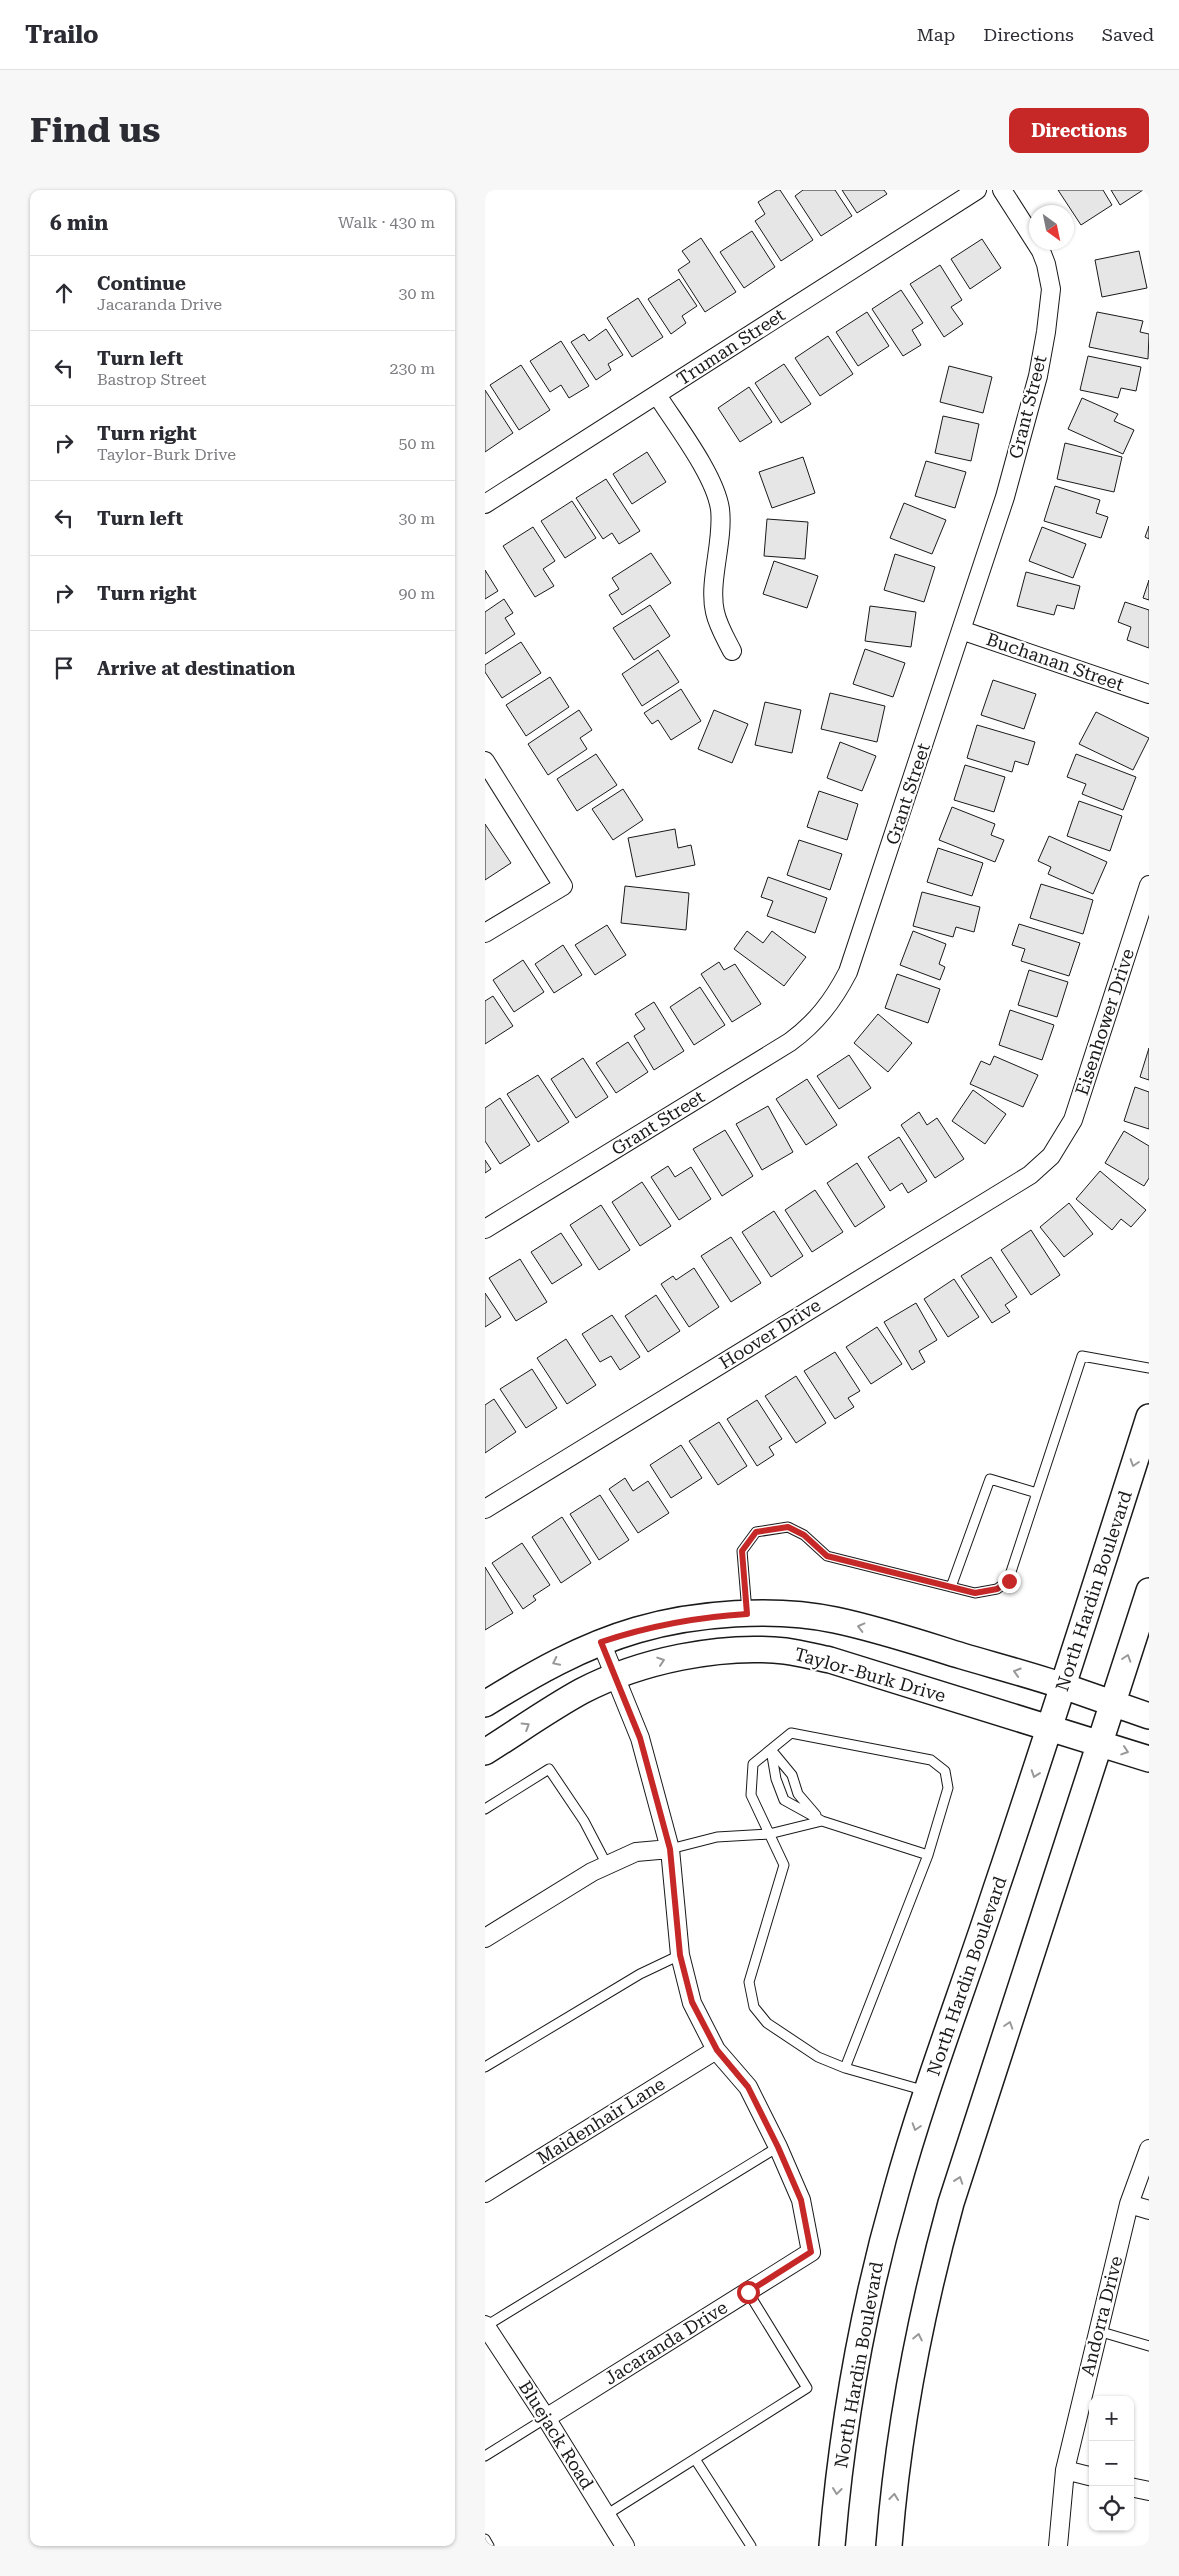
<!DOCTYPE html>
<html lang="en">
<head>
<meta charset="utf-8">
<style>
	:root { --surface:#fff; --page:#f7f7f7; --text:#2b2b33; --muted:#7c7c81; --line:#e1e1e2; --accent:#c62828 }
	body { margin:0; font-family:"Roboto Serif",serif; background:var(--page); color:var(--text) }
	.controls { position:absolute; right:15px; bottom:15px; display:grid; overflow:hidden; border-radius:10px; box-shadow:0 1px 4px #0004 }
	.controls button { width:45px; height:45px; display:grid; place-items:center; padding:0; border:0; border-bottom:1px solid var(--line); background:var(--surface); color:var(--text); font:25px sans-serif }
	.compass { position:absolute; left:544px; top:15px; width:45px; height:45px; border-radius:50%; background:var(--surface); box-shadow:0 1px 4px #0004; rotate:147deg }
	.stop { position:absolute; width:15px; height:15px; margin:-11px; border:4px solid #c62828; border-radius:50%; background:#fff }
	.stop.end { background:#c62828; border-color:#fff; box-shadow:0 1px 5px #0008 }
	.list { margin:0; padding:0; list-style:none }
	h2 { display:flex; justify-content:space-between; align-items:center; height:65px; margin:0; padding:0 20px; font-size:21px }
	h2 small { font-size:16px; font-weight:400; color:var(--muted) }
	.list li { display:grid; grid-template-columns:32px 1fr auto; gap:15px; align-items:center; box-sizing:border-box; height:75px; padding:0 20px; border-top:1px solid var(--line) }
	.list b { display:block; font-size:19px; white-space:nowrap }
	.list p { margin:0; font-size:16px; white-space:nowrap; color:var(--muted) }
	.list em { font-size:16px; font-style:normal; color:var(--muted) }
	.icon { flex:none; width:28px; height:28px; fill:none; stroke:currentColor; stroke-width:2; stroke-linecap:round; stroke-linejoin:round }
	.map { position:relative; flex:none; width:664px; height:2356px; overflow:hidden; border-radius:10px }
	header { display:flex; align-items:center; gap:30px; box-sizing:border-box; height:70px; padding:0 25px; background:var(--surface); border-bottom:1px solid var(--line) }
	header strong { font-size:24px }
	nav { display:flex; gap:28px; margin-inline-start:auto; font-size:18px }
	.intro { display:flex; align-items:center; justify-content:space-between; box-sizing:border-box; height:120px; padding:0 30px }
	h1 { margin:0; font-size:35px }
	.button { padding:12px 22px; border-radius:10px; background:var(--accent); color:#fff; font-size:18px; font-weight:700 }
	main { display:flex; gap:30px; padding:0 30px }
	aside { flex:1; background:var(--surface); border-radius:10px; box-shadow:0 1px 4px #0004 }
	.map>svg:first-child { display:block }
	.building { fill:#e6e6e6; stroke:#1a1a1a }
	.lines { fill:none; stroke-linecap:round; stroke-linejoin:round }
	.lane-casing { stroke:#1a1a1a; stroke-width:11 }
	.street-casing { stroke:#1a1a1a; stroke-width:20 }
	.secondary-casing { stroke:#1a1a1a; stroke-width:28 }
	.lane { stroke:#fff; stroke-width:9 }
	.street { stroke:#fff; stroke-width:18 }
	.secondary { stroke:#fff; stroke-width:25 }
	.oneway { stroke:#989898 }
	.route { stroke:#c62828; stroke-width:6 }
	.labels { text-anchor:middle; stroke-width:4; stroke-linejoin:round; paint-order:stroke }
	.street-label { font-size:18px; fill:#1a1a1a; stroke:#fff }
</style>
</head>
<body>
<header>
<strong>Trailo</strong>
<nav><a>Map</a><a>Directions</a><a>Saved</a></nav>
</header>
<div class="intro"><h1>Find us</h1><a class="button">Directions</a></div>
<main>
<aside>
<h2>6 min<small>Walk · 430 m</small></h2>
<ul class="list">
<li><svg class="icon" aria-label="ahead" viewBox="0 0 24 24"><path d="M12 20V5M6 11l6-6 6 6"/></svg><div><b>Continue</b><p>Jacaranda Drive</p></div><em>30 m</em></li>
<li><svg class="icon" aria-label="left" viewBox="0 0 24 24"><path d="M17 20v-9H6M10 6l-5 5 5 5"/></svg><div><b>Turn left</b><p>Bastrop Street</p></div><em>230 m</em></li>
<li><svg class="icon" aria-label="right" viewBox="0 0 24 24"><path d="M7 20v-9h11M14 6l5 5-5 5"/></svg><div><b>Turn right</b><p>Taylor-Burk Drive</p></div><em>50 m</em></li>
<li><svg class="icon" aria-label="left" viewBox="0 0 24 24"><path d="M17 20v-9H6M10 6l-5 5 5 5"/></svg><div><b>Turn left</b></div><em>30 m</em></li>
<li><svg class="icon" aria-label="right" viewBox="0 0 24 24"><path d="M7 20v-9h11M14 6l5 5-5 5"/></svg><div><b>Turn right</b></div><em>90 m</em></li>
<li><svg class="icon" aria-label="arrive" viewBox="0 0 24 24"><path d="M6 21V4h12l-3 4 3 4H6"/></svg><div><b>Arrive at destination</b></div></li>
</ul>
</aside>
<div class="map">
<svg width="664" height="2356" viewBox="0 0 664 2356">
	<rect width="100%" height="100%" fill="#fff"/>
	<!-- building -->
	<path class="building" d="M 292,0 L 295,0 L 328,50 L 296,71 L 270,31 L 280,24 L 273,12 Z
		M 318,0 L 350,0 L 367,26 L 336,46 L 310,6 Z
		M 357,0 L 399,0 L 402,4 L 372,23 Z
		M 573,0 L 618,0 L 627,15 L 596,35 Z
		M 626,0 L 658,0 L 635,15 Z
		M 267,41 L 290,77 L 259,98 L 235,62 Z
		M 216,48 L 251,102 L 220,122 L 193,80 L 205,72 L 197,61 Z
		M 497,49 L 516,78 L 485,99 L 466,69 Z
		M 654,61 L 662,98 L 617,107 L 610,70 Z
		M 455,75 L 477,110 L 466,117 L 478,134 L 459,147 L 425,94 Z
		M 194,89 L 212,116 L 197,126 L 201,133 L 186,144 L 163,109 Z
		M 416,100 L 438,133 L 427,140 L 436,155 L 418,166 L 387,119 Z
		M 153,108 L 178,147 L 147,167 L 122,128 Z
		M 382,122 L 404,156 L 373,176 L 351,142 Z
		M 612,122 L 658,131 L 655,142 L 664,144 L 663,169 L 604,157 Z
		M 121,139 L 138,165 L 123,174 L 126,180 L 111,190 L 86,152 L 99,144 L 104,151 Z
		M 343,146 L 368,184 L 335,206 L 310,168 Z
		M 76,151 L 104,196 L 84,208 L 76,195 L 65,202 L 45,171 Z
		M 603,166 L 656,177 L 651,201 L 636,198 L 633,208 L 595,200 Z
		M 299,174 L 326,214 L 296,233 L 270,193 Z
		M 36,175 L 65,220 L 34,240 L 5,195 Z
		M 464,176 L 507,187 L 498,223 L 455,212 Z
		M 264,197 L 287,232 L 255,252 L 233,218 Z
		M 0,200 L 28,243 L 0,262 Z
		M 597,208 L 633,224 L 629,231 L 649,240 L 638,264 L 583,239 Z
		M 458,226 L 494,234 L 486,271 L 450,263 Z
		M 580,253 L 637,267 L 629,302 L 572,289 Z
		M 162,262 L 181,292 L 147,314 L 128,284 Z
		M 318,267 L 330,303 L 287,318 L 274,282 Z
		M 441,271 L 481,282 L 470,318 L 430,306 Z
		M 121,289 L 155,341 L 134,354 L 127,343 L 118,349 L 91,308 Z
		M 570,296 L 615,310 L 611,323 L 623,327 L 616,348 L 559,331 Z
		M 87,311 L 111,348 L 80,368 L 56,331 Z
		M 419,313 L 461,330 L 447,364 L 405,348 Z
		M 282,329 L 323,332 L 320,369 L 279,366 Z
		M 664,336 L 664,349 L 660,347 Z
		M 48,337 L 70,371 L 58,379 L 69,396 L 50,407 L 18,356 Z
		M 557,337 L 601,354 L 588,388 L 544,371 Z
		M 166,363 L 186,393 L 137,425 L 124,405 L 134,399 L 127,388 Z
		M 410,364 L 450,377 L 439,412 L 399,400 Z
		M 289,371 L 333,386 L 322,418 L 278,404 Z
		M 0,380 L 13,401 L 0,409 Z
		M 541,382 L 595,396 L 589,419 L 572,415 L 569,425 L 532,416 Z
		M 664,390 L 664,410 L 658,408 Z
		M 19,409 L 28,423 L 20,428 L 30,444 L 0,464 L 0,422 Z
		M 640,412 L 664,420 L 664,458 L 642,450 L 646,437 L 633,432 Z
		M 165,415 L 185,446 L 149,470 L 128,438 Z
		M 385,416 L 431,422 L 426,457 L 380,451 Z
		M 36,452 L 56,483 L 17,508 L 0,482 L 0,475 Z
		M 380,459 L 420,473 L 408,507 L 368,494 Z
		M 173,460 L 194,492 L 157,516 L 137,484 Z
		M 65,487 L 84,517 L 41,546 L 21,515 Z
		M 508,490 L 551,504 L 539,539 L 496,525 Z
		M 196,499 L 216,531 L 186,550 L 173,530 L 167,534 L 159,523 Z
		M 345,503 L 400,516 L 392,552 L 336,539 Z
		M 280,512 L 316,520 L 307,563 L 270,555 Z
		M 94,520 L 107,540 L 95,548 L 102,559 L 63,585 L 43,554 Z
		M 229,520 L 263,534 L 247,573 L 213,559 Z
		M 611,522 L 664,548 L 648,580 L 594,554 Z
		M 492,535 L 550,552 L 543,575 L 530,571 L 527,582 L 482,568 Z
		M 355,552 L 391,566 L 377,601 L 342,588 Z
		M 111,564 L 132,595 L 92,621 L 72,589 Z
		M 591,564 L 651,587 L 638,620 L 597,604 L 601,594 L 582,587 Z
		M 480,575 L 520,587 L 509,622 L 469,610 Z
		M 138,599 L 158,630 L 128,650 L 107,619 Z
		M 334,601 L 373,614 L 362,650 L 322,637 Z
		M 594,611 L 637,626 L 625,661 L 582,646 Z
		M 467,617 L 510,634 L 506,645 L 519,650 L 510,672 L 454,650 Z
		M 0,634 L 26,673 L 0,690 Z
		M 190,639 L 193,658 L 206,655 L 210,675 L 151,687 L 143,648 Z
		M 564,646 L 622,672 L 608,704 L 563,684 L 566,677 L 553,671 Z
		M 314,650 L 357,664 L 345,700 L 302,685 Z
		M 453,658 L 498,673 L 487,706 L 442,692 Z
		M 283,687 L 342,708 L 330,743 L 282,726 L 288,711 L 276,707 Z
		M 556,694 L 608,710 L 598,744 L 545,728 Z
		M 140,696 L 204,703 L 201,740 L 136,733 Z
		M 437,702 L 495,717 L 489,742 L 471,737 L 468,747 L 428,736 Z
		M 534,734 L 595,753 L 584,786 L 536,771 L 540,759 L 527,755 Z
		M 122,735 L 141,765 L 110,785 L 90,755 Z
		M 262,741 L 278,753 L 287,741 L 321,767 L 299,796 L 249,759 Z
		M 428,741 L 461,754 L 454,774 L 460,777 L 455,790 L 415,775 Z
		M 78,755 L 97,785 L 69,803 L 50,774 Z
		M 38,770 L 59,802 L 29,822 L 8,790 Z
		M 234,772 L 239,780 L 250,774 L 276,814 L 247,832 L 216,784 Z
		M 544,780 L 583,792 L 572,827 L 533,815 Z
		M 412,784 L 455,799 L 443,833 L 400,818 Z
		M 215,797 L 240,835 L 209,855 L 185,817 Z
		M 8,806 L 28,836 L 0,854 L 0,811 Z
		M 169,812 L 199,861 L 169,880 L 149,846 L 160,839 L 150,824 Z
		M 525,820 L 569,835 L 557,870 L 514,855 Z
		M 393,824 L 427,853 L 403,882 L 369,853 Z
		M 143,852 L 163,882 L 131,903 L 111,873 Z
		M 664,858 L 664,890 L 655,887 Z
		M 364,865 L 386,898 L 354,919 L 332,886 Z
		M 509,866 L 553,885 L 538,917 L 485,894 L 496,871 L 505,875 Z
		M 98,868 L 123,907 L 91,928 L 66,889 Z
		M 53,885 L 84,932 L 53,952 L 22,904 Z
		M 322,889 L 352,935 L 321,955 L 291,909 Z
		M 650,897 L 664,902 L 664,939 L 639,931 Z
		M 488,900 L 521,924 L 500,954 L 467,931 Z
		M 15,908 L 45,955 L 15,974 L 0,951 L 0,918 Z
		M 283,916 L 308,962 L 277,980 L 251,934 Z
		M 434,922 L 442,935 L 452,928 L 479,969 L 450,988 L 416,935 Z
		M 240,940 L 268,986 L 237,1006 L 208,959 Z
		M 639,941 L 664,956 L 664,988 L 659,996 L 620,973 Z
		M 414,947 L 442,991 L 423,1003 L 417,993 L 405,1001 L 383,967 Z
		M 0,970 L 6,979 L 0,983 Z
		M 372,973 L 400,1017 L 370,1037 L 342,993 Z
		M 183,976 L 190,987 L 206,977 L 226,1009 L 194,1030 L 166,987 Z
		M 615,981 L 661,1020 L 646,1037 L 636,1029 L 627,1040 L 591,1009 Z
		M 157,992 L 186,1036 L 155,1056 L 127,1012 Z
		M 330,1000 L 358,1042 L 327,1062 L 300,1020 Z
		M 584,1013 L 608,1044 L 579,1067 L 555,1037 Z
		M 116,1015 L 145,1060 L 114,1080 L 85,1035 Z
		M 289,1021 L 318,1066 L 286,1087 L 257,1042 Z
		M 546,1040 L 575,1085 L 546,1105 L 516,1060 Z
		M 76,1043 L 97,1075 L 67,1094 L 46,1062 Z
		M 246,1047 L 276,1093 L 246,1112 L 216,1066 Z
		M 506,1067 L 532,1107 L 520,1115 L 525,1122 L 507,1133 L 476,1086 Z
		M 35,1069 L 62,1112 L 31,1131 L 4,1088 Z
		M 209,1078 L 234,1117 L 204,1137 L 176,1094 L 188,1086 L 191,1090 Z
		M 469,1089 L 494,1127 L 463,1147 L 439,1109 Z
		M 0,1103 L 16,1127 L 0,1137 Z
		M 171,1105 L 195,1141 L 163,1162 L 140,1126 Z
		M 431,1113 L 452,1150 L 434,1161 L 440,1172 L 427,1180 L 399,1132 Z
		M 127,1125 L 155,1167 L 135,1180 L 126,1166 L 115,1172 L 97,1144 Z
		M 392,1137 L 417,1174 L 386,1194 L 361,1157 Z
		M 81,1149 L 111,1195 L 82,1214 L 52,1168 Z
		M 350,1162 L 375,1201 L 363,1208 L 369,1217 L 350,1229 L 319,1181 Z
		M 47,1179 L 72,1218 L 41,1238 L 15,1199 Z
		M 311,1186 L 341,1233 L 311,1253 L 280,1206 Z
		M 9,1209 L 31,1242 L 0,1263 L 0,1215 Z
		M 272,1210 L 297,1249 L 284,1257 L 289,1265 L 272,1276 L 242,1229 Z
		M 234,1232 L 262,1276 L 233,1295 L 204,1251 Z
		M 196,1255 L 217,1288 L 186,1308 L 165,1275 Z
		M 140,1288 L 148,1301 L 163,1291 L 184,1323 L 153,1343 L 124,1299 Z
		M 115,1305 L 144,1350 L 114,1370 L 85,1324 Z
		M 77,1327 L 106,1373 L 76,1393 L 47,1347 Z
		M 37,1353 L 65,1395 L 48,1406 L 51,1410 L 38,1419 L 7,1373 Z
		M 0,1377 L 28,1423 L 0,1440 Z"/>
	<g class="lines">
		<defs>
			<path id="lane" d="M 466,1397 L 505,1289 L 552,1303
				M 262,1422 L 257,1361 L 271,1342 L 303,1337 L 319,1345 L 342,1366 L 490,1403 L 512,1399 L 523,1391 L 597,1166 L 664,1178
				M 286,1560 L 291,1589 L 299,1610 L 337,1631
				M 288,1562 L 307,1585 L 313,1604 L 331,1625
				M 0,1619 L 64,1579 L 99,1631 L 122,1675
				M 185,1659 L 232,1647 L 284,1644 L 337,1631 L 443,1665 L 360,1878 L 441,1901
				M 0,1877 L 155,1784 L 195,1765
				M 360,1878 L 333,1867 L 282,1833 L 269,1817 L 264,1792 L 299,1675 L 266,1605 L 268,1574 L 306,1543 L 446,1570 L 460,1581 L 463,1598 L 443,1665
				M 1,2136 L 293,1957
				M 613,2141 L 664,2156
				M 0,2266 L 61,2228
				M 210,2269 L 266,2356
				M 121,2325 L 322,2198 L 263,2102
				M 0,2349 L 4,2356"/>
			<path id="street" d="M 172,205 C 191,235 230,285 235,319 C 239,351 223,392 230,422 C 233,436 241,449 247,461
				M 0,314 L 492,0
				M 476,440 L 664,504
				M 0,571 L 78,696 L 0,743
				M 0,1039 L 305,852 C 331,833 348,811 363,782 L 520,307 L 553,186 L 561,142 L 566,99 L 561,74 L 556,61 L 517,0
				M 0,1319 L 545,985 L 566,966 L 588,930 L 664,695
				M 0,1748 L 107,1682 L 151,1662 L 185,1659
				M 0,2003 L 231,1860
				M 644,2014 L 664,2020
				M 0,2135 L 61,2228 L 140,2356
				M 61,2228 L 326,2062 L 316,2010 L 293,1957 L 263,1897 L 231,1860 L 207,1813 L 195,1765 L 185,1659 L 155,1548 L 116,1452
				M 580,2280 L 608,2287
				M 645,2297 L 664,2301
				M 573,2356 L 580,2280 L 644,2014 L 664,1959"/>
			<path id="secondary" d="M 0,1514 C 48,1484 97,1456 152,1440 C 210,1423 290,1417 350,1430 C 393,1439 435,1453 477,1466 C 511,1476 545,1485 578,1496 C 607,1506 635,1516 664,1526
				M 0,1562 C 32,1542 64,1519 97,1501 C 155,1471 235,1454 300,1461 C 315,1463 330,1467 345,1470 L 664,1569
				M 347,2356 C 357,2236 378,2117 411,2002 C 439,1900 478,1800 511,1699 C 564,1542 614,1384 664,1227
				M 404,2356 C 413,2239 435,2126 466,2013 L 664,1401"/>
		</defs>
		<!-- lane casing -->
		<use href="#lane" class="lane-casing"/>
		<!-- street casing -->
		<use href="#street" class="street-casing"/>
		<!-- secondary casing -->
		<use href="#secondary" class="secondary-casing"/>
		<!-- lane -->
		<use href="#lane" class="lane"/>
		<!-- street -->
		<use href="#street" class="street"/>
		<!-- secondary -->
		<use href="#secondary" class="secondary"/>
	</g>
	<!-- one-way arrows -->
	<defs><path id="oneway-chevron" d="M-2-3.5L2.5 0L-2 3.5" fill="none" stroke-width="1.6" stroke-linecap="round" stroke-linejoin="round" transform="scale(1.25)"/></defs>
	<g class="oneway">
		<use href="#oneway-chevron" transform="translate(649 1273) rotate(108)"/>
		<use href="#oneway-chevron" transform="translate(376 1437) rotate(-166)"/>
		<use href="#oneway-chevron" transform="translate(642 1468) rotate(-72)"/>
		<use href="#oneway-chevron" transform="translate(176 1471) rotate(-18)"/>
		<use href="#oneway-chevron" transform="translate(71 1472) rotate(154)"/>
		<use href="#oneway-chevron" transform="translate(532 1482) rotate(-163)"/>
		<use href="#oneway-chevron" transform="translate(41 1536) rotate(-32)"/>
		<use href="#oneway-chevron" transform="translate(640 1561) rotate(18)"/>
		<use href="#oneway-chevron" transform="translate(550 1584) rotate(109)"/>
		<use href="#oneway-chevron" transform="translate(524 1835) rotate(-72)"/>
		<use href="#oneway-chevron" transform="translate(431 1937) rotate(108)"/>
		<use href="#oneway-chevron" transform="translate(474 1990) rotate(-71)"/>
		<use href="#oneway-chevron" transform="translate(433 2147) rotate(-78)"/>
		<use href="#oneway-chevron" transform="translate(352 2301) rotate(97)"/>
		<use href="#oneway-chevron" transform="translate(409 2307) rotate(-84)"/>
	</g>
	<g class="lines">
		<!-- route -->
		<path class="route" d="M 263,2102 L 326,2062 L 316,2010 L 293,1957 L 263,1897 L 232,1860 L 207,1812 L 195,1765 L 185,1659 L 155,1548 L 116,1452 C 164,1436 212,1427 262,1424 L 257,1361 L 271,1342 L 303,1337 L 319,1345 L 342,1366 L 490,1403 L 512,1399 L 524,1391"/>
	</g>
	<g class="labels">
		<!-- street labels -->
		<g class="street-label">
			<text transform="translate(246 157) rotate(-33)" y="6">Truman Street</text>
			<text transform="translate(543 217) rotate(-76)" y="6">Grant Street</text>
			<text transform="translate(570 472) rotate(19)" y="6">Buchanan Street</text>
			<text transform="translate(423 604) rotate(-72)" y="6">Grant Street</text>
			<text transform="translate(620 832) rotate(-72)" y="6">Eisenhower Drive</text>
			<text transform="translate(173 933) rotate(-32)" y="6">Grant Street</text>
			<text transform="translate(285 1144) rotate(-32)" y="6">Hoover Drive</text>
			<text transform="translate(609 1401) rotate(-72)" y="6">North Hardin Boulevard</text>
			<text transform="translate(385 1485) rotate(16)" y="6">Taylor-Burk Drive</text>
			<text transform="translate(482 1786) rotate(-71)" y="6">North Hardin Boulevard</text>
			<text transform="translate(116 1931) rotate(-32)" y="6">Maidenhair Lane</text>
			<text transform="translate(617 2126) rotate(-76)" y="6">Andorra Drive</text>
			<text transform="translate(181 2153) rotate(-32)" y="6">Jacaranda Drive</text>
			<text transform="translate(374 2175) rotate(-80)" y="6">North Hardin Boulevard</text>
			<text transform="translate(71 2245) rotate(58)" y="6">Bluejack Road</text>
		</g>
	</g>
</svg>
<div class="controls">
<button>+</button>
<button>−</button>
<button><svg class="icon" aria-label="locate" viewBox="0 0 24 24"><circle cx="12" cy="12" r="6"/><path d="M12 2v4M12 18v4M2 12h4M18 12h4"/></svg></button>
</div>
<svg class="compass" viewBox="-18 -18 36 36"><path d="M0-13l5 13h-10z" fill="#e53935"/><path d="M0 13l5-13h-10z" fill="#7c7c81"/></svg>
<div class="stop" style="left:263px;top:2102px"></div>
<div class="stop end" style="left:524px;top:1391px"></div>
</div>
</main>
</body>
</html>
